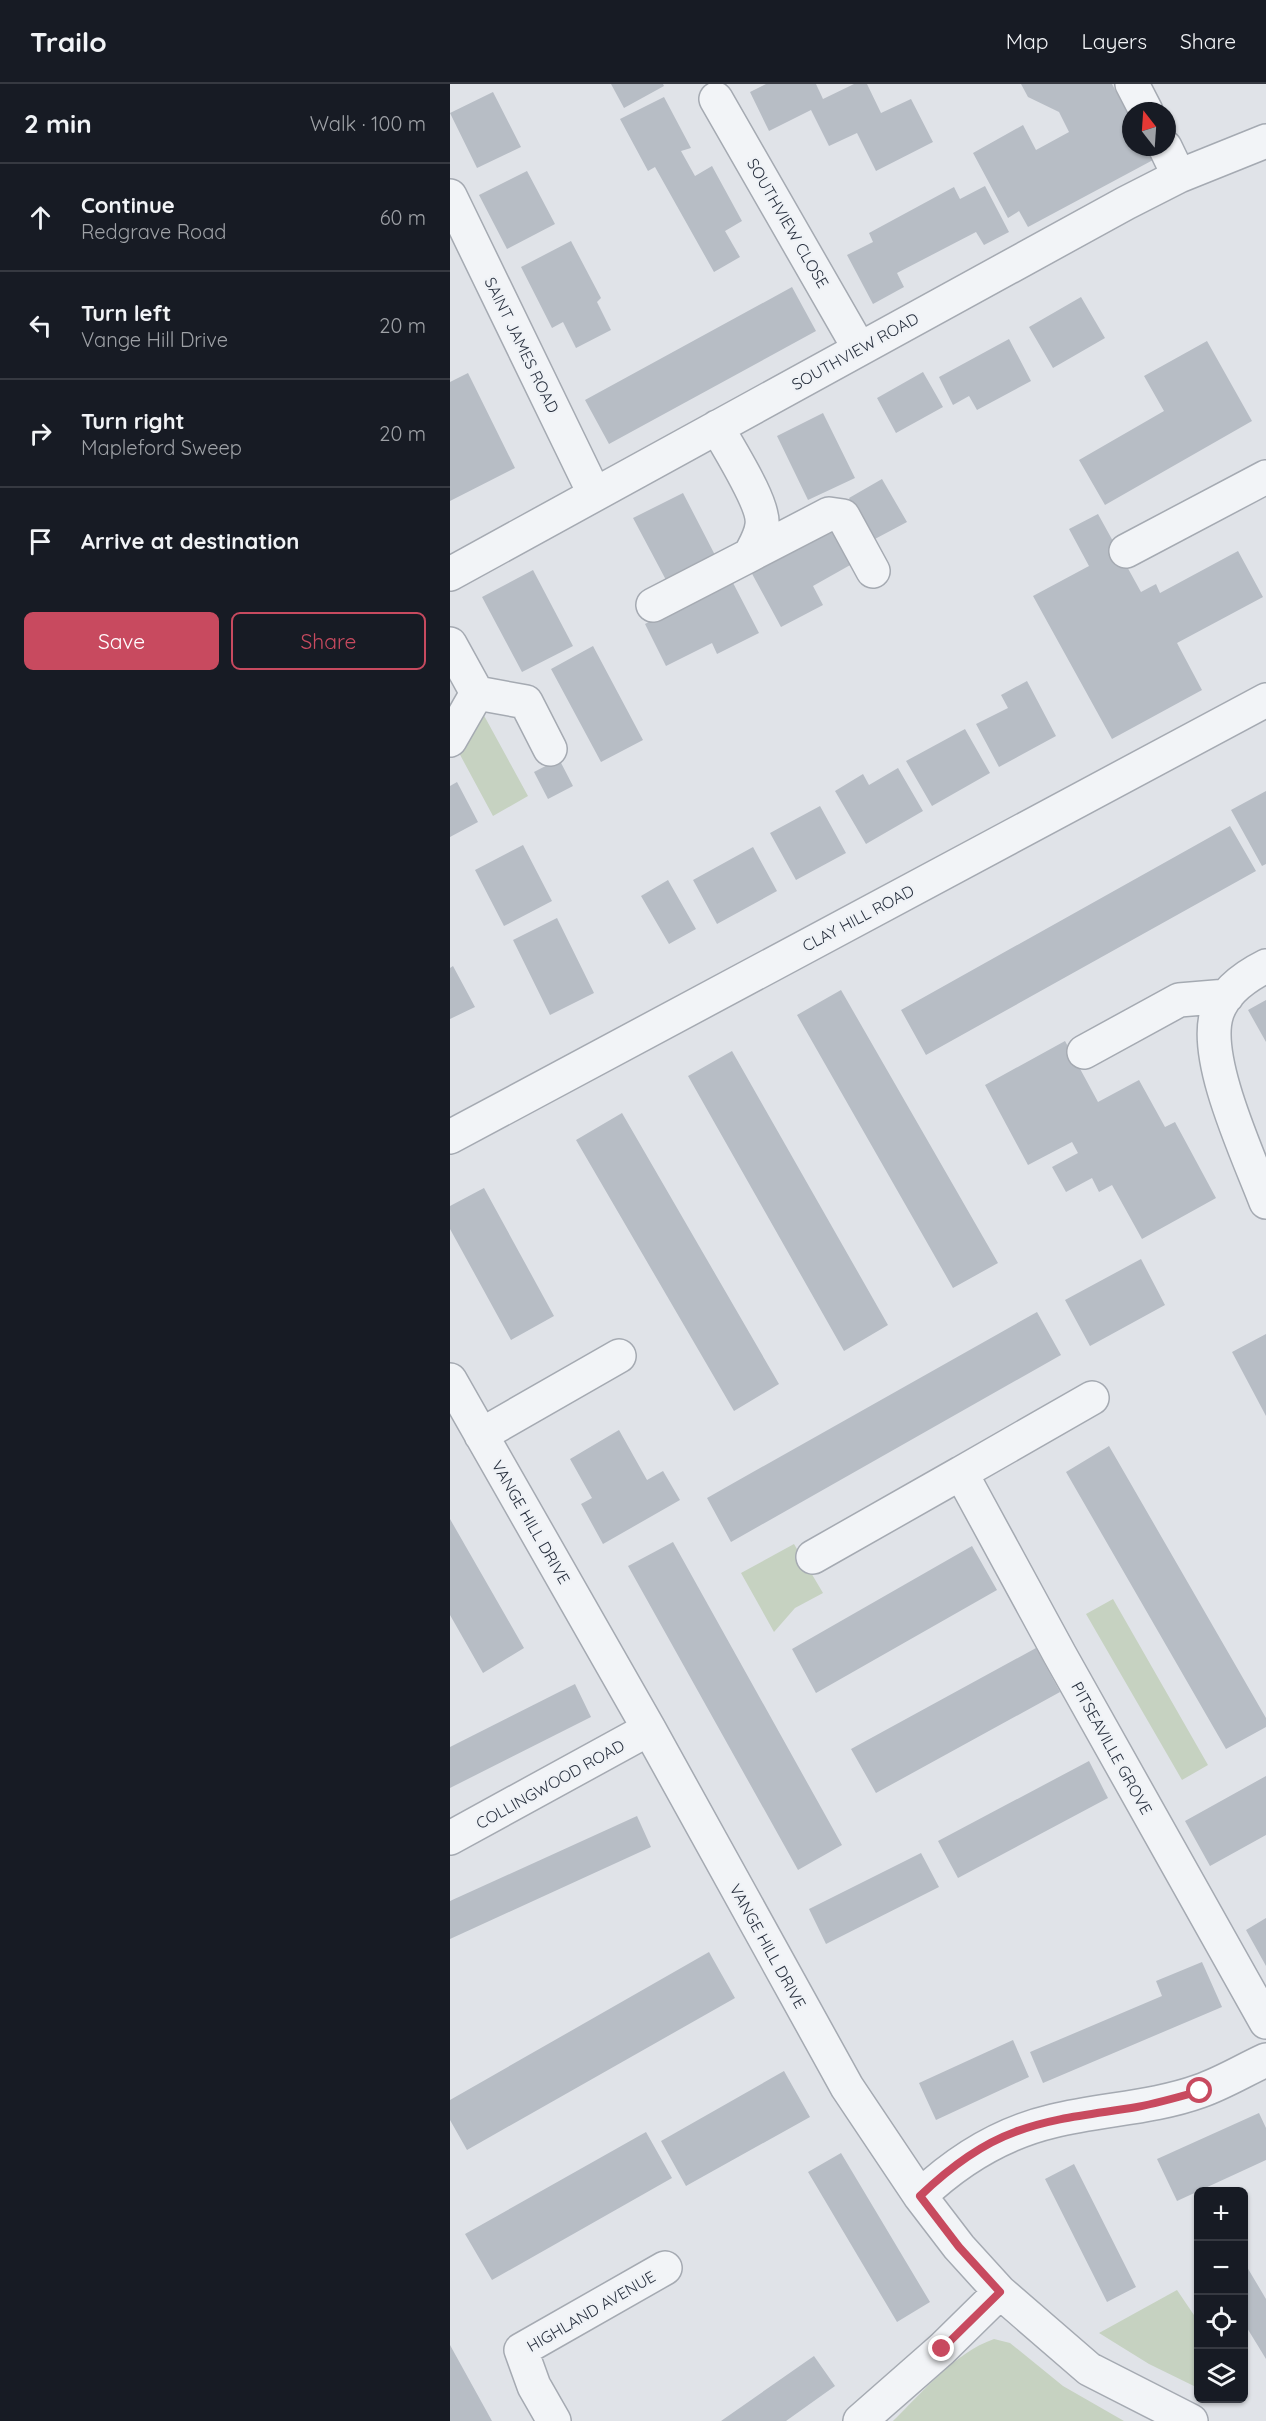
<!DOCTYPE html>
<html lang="en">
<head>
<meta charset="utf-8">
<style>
	:root { --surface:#171b24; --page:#20242c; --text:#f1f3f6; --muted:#9ea1a6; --line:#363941; --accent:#c84a5f }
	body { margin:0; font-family:Quicksand,sans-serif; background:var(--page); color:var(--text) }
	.controls { position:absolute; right:18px; bottom:18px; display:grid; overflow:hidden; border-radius:9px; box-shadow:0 2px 4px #0004 }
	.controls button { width:54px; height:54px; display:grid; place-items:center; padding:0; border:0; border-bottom:2px solid var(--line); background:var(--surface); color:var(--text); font:30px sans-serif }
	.compass { position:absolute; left:672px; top:18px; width:54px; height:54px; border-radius:50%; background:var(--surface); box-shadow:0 2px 4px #0004; rotate:343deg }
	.stop { position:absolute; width:18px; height:18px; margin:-14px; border:4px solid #c84a5f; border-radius:50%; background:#fff }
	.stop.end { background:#c84a5f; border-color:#fff; box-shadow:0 2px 6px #0008 }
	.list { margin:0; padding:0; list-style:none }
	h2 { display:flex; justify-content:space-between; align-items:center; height:78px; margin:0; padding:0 24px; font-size:26px }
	h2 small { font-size:20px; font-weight:400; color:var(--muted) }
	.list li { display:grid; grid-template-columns:39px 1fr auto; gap:18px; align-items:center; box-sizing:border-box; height:108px; padding:0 24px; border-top:2px solid var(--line) }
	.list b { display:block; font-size:22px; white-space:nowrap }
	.list p { margin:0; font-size:20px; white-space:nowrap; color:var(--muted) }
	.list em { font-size:20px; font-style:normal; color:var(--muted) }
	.actions { display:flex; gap:12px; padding:18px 24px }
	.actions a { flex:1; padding:14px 0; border:2px solid var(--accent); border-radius:9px; text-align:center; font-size:21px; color:var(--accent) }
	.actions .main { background:var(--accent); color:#fff }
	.icon { flex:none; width:33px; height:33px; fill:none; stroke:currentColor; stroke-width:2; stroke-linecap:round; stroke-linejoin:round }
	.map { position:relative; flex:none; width:816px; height:2337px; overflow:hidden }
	header { display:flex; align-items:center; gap:36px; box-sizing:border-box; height:84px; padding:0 30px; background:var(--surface); border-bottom:2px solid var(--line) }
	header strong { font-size:28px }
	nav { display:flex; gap:33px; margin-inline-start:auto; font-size:21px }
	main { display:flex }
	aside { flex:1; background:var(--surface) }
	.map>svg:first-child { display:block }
	.green { fill:#c6d2c1 }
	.building { fill:#b7bdc5 }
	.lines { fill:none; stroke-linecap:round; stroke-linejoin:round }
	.minor-casing { stroke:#a5aab2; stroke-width:36 }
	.minor { stroke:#f2f4f7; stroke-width:33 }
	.route { stroke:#c84a5f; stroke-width:8 }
	.labels { text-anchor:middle; stroke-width:4.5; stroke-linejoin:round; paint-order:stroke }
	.street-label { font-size:16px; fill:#29313f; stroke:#eff2f6 }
</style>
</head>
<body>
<header>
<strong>Trailo</strong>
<nav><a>Map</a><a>Layers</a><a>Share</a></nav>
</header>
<main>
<aside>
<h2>2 min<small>Walk · 100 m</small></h2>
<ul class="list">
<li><svg class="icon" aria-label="ahead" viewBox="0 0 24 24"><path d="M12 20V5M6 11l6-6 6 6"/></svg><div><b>Continue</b><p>Redgrave Road</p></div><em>60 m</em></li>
<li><svg class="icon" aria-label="left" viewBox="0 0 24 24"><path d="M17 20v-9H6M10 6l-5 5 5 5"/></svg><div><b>Turn left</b><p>Vange Hill Drive</p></div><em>20 m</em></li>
<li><svg class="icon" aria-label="right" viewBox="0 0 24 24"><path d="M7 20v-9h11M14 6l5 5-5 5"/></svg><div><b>Turn right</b><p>Mapleford Sweep</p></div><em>20 m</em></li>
<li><svg class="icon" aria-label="arrive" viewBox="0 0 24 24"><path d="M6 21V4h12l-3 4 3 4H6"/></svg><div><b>Arrive at destination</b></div></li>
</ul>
<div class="actions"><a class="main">Save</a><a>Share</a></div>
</aside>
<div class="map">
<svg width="816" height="2337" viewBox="0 0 816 2337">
	<rect width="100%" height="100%" fill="#e0e3e8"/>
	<!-- green -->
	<path class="green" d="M 31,626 L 78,712 L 43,732 L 8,667 Z
		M 344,1460 L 373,1509 L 345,1524 L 324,1548 L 291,1489 Z
		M 663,1515 L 758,1681 L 732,1696 L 636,1530 Z
		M 727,2206 L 748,2237 L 748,2304 L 699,2280 L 649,2249 Z
		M 544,2255 L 560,2259 L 613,2302 L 674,2337 L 443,2337 C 473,2308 504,2269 544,2255 Z"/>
	<!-- building -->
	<path class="building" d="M 161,0 L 213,0 L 214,2 L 174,24 Z
		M 316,0 L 366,0 L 373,15 L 404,0 L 417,0 L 431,29 L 461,15 L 483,58 L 426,87 L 407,49 L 379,62 L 361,26 L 319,47 L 300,8 Z
		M 571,0 L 662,0 L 681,36 L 681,63 L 695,63 L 703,76 L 578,143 L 569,127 L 558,134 L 523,69 L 573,41 L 586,66 L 619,48 L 609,28 L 578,13 Z
		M 43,8 L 71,63 L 27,84 L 0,29 Z
		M 214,13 L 241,64 L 231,67 L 245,92 L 262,82 L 292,137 L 275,147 L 290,173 L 264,188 L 205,83 L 198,87 L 170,35 Z
		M 77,87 L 105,140 L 57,165 L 29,111 Z
		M 535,102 L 559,148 L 534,161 L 526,148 L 447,189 L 454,203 L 423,220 L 397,171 L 423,158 L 419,149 L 504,103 L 510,115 Z
		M 121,157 L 151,214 L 147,218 L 161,246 L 126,264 L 113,238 L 102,244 L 71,183 Z
		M 342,203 L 366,247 L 159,360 L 135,316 Z
		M 631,213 L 655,254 L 603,284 L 579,243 Z
		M 559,255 L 581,297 L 527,326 L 519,312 L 503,321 L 489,293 Z
		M 757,257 L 802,337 L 655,421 L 629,376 L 714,327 L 694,292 Z
		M 473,288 L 493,323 L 446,349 L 427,314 Z
		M 18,289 L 65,384 L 0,417 L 0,298 Z
		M 373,329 L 405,394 L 358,416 L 327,352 Z
		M 432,395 L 457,438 L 423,456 L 399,414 Z
		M 233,409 L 265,471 L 216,496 L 183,434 Z
		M 648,430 L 691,508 L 706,500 L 710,509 L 788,467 L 813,513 L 727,559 L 752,606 L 662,655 L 583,512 L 639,482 L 619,445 Z
		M 381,442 L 402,480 L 363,502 L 373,521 L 331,543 L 300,486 Z
		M 83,486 L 123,562 L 72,588 L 32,513 Z
		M 281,495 L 309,549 L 267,570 L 262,559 L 216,582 L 195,540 Z
		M 143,562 L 193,656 L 151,678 L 101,585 Z
		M 577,597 L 606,652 L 549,683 L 526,640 L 558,624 L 551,611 Z
		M 515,645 L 540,689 L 482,722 L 456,677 Z
		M 109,675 L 123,702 L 98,715 L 84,688 Z
		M 448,684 L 473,727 L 416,760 L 385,707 L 413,690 L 419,701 Z
		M 7,698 L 28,738 L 0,753 L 0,702 Z
		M 816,707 L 816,780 L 812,782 L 781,726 Z
		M 370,722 L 396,769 L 346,796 L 320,749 Z
		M 780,742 L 806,787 L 476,971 L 451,926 Z
		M 73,761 L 102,817 L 54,842 L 25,786 Z
		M 303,763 L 327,807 L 267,840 L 243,796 Z
		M 218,796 L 246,845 L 219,860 L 191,812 Z
		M 107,834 L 144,909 L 100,931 L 63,856 Z
		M 3,882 L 25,923 L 0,935 L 0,884 Z
		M 391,906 L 548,1179 L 503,1204 L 347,931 Z
		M 816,916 L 816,958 L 798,926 Z
		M 615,957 L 648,1018 L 689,996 L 715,1043 L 725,1038 L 766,1114 L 692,1155 L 662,1101 L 649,1108 L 642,1094 L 616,1108 L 602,1083 L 628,1069 L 622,1058 L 578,1081 L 535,1001 Z
		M 282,967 L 438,1241 L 394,1267 L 238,992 Z
		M 172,1029 L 329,1300 L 284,1327 L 126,1056 Z
		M 34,1104 L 104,1232 L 61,1256 L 0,1145 L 0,1122 Z
		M 691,1175 L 715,1221 L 640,1262 L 615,1216 Z
		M 587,1228 L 611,1271 L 281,1458 L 257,1414 Z
		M 816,1250 L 816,1332 L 782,1268 Z
		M 169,1346 L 197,1396 L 213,1387 L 230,1416 L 153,1460 L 131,1420 L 142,1414 L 120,1375 Z
		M 659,1362 L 816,1634 L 816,1643 L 776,1665 L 616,1388 Z
		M 0,1435 L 74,1564 L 33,1589 L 0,1531 Z
		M 223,1458 L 392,1761 L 348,1786 L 178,1482 Z
		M 522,1462 L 547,1506 L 366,1609 L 342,1565 Z
		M 586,1564 L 610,1608 L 426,1709 L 401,1665 Z
		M 125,1600 L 141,1633 L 0,1704 L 0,1663 Z
		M 639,1677 L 658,1714 L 508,1794 L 488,1757 Z
		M 816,1692 L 816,1751 L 760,1782 L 735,1737 Z
		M 187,1732 L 201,1763 L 0,1855 L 0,1817 Z
		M 471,1769 L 489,1803 L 376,1860 L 359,1825 Z
		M 816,1834 L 816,1882 L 796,1846 Z
		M 259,1868 L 285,1914 L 17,2066 L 0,2036 L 0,2016 Z
		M 752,1878 L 772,1923 L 593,1999 L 580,1968 L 712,1912 L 706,1897 Z
		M 563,1956 L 579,1993 L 486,2036 L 469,1999 Z
		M 334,1987 L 360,2033 L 236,2102 L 211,2057 Z
		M 809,2029 L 816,2044 L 816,2076 L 727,2117 L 707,2075 Z
		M 196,2048 L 222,2094 L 42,2196 L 15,2150 Z
		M 391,2069 L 480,2218 L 447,2238 L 358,2088 Z
		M 624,2080 L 686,2203 L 657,2218 L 595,2095 Z
		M 794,2178 L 816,2215 L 816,2275 L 794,2239 Z
		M 0,2261 L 42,2337 L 0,2337 Z
		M 364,2272 L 385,2302 L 336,2337 L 271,2337 Z"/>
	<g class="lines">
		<defs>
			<path id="minor" d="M 682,0 L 696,27
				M 266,15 L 409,264
				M 715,63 L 729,92
				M 0,112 L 144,409
				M 676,467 L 816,393
				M 300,471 L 379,430 L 393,432 L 423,487
				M 0,490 L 676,119 L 729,92 L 816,57
				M 203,521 L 300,471 C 305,461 311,452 312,441 C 315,420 278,364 267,343
				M 0,560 L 27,609 L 76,618 L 100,665
				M 0,656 L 27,609
				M 816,882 C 796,892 775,906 767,929 C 752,974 799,1073 816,1118
				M 634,968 L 729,916 L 777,912
				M 0,1053 L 816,616
				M 0,1296 L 199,1645 L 397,2003 L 470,2112 L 509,2163 L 550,2208 L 639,2285 L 741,2337
				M 642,1314 L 511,1389 L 610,1571 L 816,1938
				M 31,1351 L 169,1272
				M 363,1473 L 511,1389
				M 0,1754 L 199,1645
				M 470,2112 C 508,2076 552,2049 603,2037 C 651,2025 703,2024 750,2007 C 773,1999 794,1986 816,1976
				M 104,2337 L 84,2302 L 71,2266 L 215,2184
				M 410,2337 L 492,2265 L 550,2208"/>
		</defs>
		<!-- minor casing -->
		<use href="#minor" class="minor-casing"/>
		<!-- minor -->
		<use href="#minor" class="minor"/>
	</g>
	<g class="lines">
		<!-- route -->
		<path class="route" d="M 492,2265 L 550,2208 L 509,2163 L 470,2112 C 497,2086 529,2061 565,2048 C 604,2033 646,2030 687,2023 C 708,2019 729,2013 750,2007"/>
	</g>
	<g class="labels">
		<!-- street labels -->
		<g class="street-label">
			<text transform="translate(338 139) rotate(60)" y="6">SOUTHVIEW CLOSE</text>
			<text transform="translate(72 261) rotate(64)" y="6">SAINT JAMES ROAD</text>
			<text transform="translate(405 267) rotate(-29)" y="6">SOUTHVIEW ROAD</text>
			<text transform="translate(408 834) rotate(-28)" y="6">CLAY HILL ROAD</text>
			<text transform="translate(81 1438) rotate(60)" y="6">VANGE HILL DRIVE</text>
			<text transform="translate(662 1664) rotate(61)" y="6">PITSEAVILLE GROVE</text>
			<text transform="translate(100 1700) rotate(-29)" y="6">COLLINGWOOD ROAD</text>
			<text transform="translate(318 1862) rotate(61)" y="6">VANGE HILL DRIVE</text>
			<text transform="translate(141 2227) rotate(-30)" y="6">HIGHLAND AVENUE</text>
		</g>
	</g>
</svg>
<div class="controls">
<button>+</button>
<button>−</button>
<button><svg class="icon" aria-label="locate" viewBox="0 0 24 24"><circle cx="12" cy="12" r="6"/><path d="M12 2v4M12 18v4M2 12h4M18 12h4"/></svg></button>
<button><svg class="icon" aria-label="layers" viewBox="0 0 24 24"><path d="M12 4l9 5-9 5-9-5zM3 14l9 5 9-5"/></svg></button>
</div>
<svg class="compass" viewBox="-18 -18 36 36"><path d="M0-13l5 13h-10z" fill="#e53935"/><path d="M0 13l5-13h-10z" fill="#9ea1a6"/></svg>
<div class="stop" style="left:750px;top:2007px"></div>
<div class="stop end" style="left:492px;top:2265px"></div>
</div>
</main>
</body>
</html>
